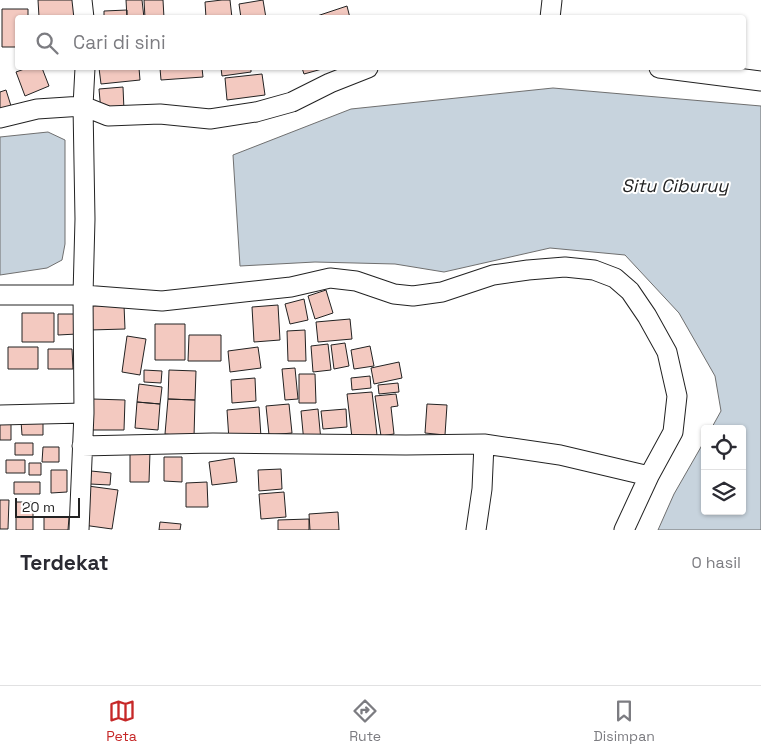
<!DOCTYPE html>
<html lang="id">
<head>
<meta charset="utf-8">
<style>
	:root { --surface:#fff; --page:#f2f2f3; --text:#2b2b33; --muted:#7c7c81; --line:#e1e1e2; --accent:#c62828 }
	body { margin:0; font-family:"Space Grotesk",sans-serif; background:var(--page); color:var(--text) }
	.controls { position:absolute; right:15px; bottom:15px; display:grid; overflow:hidden; border-radius:5px; box-shadow:0 1px 4px #0004 }
	.controls button { width:45px; height:45px; display:grid; place-items:center; padding:0; border:0; border-bottom:1px solid var(--line); background:var(--surface); color:var(--text); font:25px sans-serif }
	.scale { position:absolute; left:15px; bottom:12px; width:65px; box-sizing:border-box; padding-left:5px; border:2px solid #222; border-top:0; font-size:14px; line-height:18px; white-space:nowrap; color:#222; -webkit-text-stroke:4px #fff; paint-order:stroke }
	.list { margin:0; padding:0; list-style:none }
	h2 { display:flex; justify-content:space-between; align-items:center; height:65px; margin:0; padding:0 20px; font-size:21px }
	h2 small { font-size:16px; font-weight:400; color:var(--muted) }
	.icon { flex:none; width:28px; height:28px; fill:none; stroke:currentColor; stroke-width:2; stroke-linecap:round; stroke-linejoin:round }
	.map { position:relative; flex:none; width:761px; height:530px; overflow:hidden }
	.search { position:absolute; background:var(--surface); box-shadow:0 1px 4px #0004; left:15px; right:15px; top:15px; height:55px; display:flex; align-items:center; gap:12px; box-sizing:border-box; padding:0 18px; border-radius:5px; color:var(--muted); font-size:19px }
	.sheet { height:155px; background:var(--surface) }
	nav { display:flex; justify-content:space-around; align-items:center; box-sizing:border-box; height:70px; border-top:1px solid var(--line); background:var(--surface); font-size:14px; color:var(--muted) }
	nav a { display:grid; justify-items:center; gap:2px }
	nav .on { color:var(--accent) }
	.map>svg:first-child { display:block }
	.water { fill:#c7d3dd; stroke:#6f6f6f }
	.building { fill:#f3c9c0; stroke:#222 }
	.lines { fill:none; stroke-linecap:round; stroke-linejoin:round }
	.minor-casing { stroke:#222; stroke-width:21 }
	.minor { stroke:#fff; stroke-width:19 }
	.labels { text-anchor:middle; stroke-width:4; stroke-linejoin:round; paint-order:stroke }
	.water-label { font-size:18px; font-style:italic; fill:#222; stroke:#fff }
</style>
</head>
<body>
<div class="map">
<svg width="761" height="530" viewBox="0 0 761 530">
	<rect width="100%" height="100%" fill="#fff"/>
	<!-- water -->
	<path class="water" d="M 553,88 L 761,106 L 761,530 L 658,530 L 674,494 L 705,440 L 705,511 L 742,511 L 742,429 L 711,429 L 721,411 L 715,376 L 679,313 L 625,255 L 550,248 L 444,272 L 395,264 L 315,262 L 240,266 L 233,155 L 351,109 Z
		M 48,132 L 65,140 L 65,244 L 62,260 L 47,268 L 0,275 L 0,137 Z"/>
	<!-- building -->
	<path class="building" d="M 38,0 L 78,0 L 79,16 L 39,17 Z
		M 126,0 L 142,0 L 144,18 L 127,18 Z
		M 144,0 L 163,0 L 164,18 L 145,18 Z
		M 222,0 L 230,0 L 232,18 L 206,18 L 205,2 Z
		M 263,0 L 266,18 L 241,18 L 239,4 Z
		M 347,6 L 350,18 L 311,18 Z
		M 2,9 L 28,9 L 28,18 L 18,18 L 18,47 L 2,47 Z
		M 127,10 L 127,18 L 104,18 L 104,11 Z
		M 27,68 L 42,68 L 49,86 L 25,96 L 16,72 Z
		M 99,68 L 139,68 L 140,80 L 101,84 Z
		M 160,68 L 202,68 L 203,77 L 161,80 Z
		M 221,68 L 251,68 L 251,72 L 222,76 Z
		M 302,68 L 321,68 L 322,69 L 304,74 Z
		M 262,74 L 265,95 L 227,100 L 225,78 Z
		M 123,87 L 124,110 L 101,112 L 99,89 Z
		M 6,90 L 12,109 L 0,113 L 0,92 Z
		M 326,290 L 333,313 L 315,319 L 308,296 Z
		M 304,299 L 308,320 L 290,324 L 285,304 Z
		M 124,305 L 125,329 L 90,330 L 89,306 Z
		M 278,305 L 280,340 L 254,342 L 252,307 Z
		M 22,313 L 54,313 L 54,342 L 22,342 Z
		M 58,314 L 77,314 L 77,334 L 58,335 Z
		M 350,319 L 352,339 L 318,342 L 316,322 Z
		M 155,324 L 185,324 L 185,360 L 155,360 Z
		M 305,330 L 306,361 L 288,361 L 287,331 Z
		M 189,335 L 221,335 L 221,361 L 188,361 Z
		M 127,336 L 146,339 L 140,375 L 122,372 Z
		M 345,343 L 349,366 L 334,369 L 331,345 Z
		M 328,344 L 331,370 L 313,372 L 311,346 Z
		M 370,346 L 374,366 L 354,369 L 351,350 Z
		M 8,347 L 38,347 L 38,369 L 8,369 Z
		M 258,347 L 261,368 L 230,372 L 228,351 Z
		M 48,349 L 72,349 L 73,369 L 48,369 Z
		M 399,362 L 402,378 L 374,384 L 371,368 Z
		M 295,368 L 298,399 L 285,400 L 282,369 Z
		M 144,370 L 162,371 L 161,383 L 144,382 Z
		M 169,370 L 196,371 L 195,400 L 168,399 Z
		M 299,374 L 315,374 L 316,403 L 299,403 Z
		M 370,376 L 371,388 L 352,390 L 351,378 Z
		M 255,378 L 256,401 L 232,403 L 231,380 Z
		M 398,383 L 399,392 L 379,394 L 378,385 Z
		M 139,384 L 162,387 L 160,404 L 137,402 Z
		M 372,392 L 377,435 L 352,438 L 347,394 Z
		M 396,394 L 398,406 L 391,407 L 394,434 L 381,436 L 375,396 Z
		M 92,399 L 125,400 L 124,430 L 91,430 Z
		M 168,399 L 195,400 L 194,437 L 165,434 Z
		M 137,402 L 160,404 L 158,430 L 135,428 Z
		M 289,404 L 292,433 L 269,435 L 266,406 Z
		M 427,404 L 447,405 L 445,435 L 425,433 Z
		M 259,407 L 261,437 L 229,440 L 227,410 Z
		M 318,409 L 321,441 L 304,443 L 301,411 Z
		M 346,409 L 347,427 L 323,429 L 321,411 Z
		M 21,421 L 43,421 L 43,435 L 22,435 Z
		M 0,422 L 11,422 L 11,440 L 0,440 Z
		M 15,443 L 33,443 L 33,455 L 15,455 Z
		M 43,447 L 59,447 L 59,462 L 42,462 Z
		M 130,452 L 150,452 L 149,482 L 130,482 Z
		M 164,457 L 182,457 L 182,482 L 164,481 Z
		M 234,458 L 237,482 L 212,485 L 209,462 Z
		M 6,460 L 25,460 L 25,473 L 6,473 Z
		M 29,463 L 41,463 L 41,475 L 29,475 Z
		M 281,469 L 282,489 L 259,491 L 258,470 Z
		M 51,470 L 67,470 L 67,492 L 51,493 Z
		M 91,471 L 111,473 L 110,485 L 90,484 Z
		M 14,482 L 40,482 L 40,494 L 14,494 Z
		M 207,482 L 208,507 L 186,507 L 186,483 Z
		M 88,486 L 118,490 L 112,529 L 83,525 Z
		M 284,492 L 286,517 L 261,519 L 259,494 Z
		M 0,500 L 9,500 L 8,529 L 0,529 Z
		M 16,502 L 33,502 L 33,530 L 16,530 Z
		M 338,512 L 339,530 L 310,530 L 309,514 Z
		M 44,517 L 69,517 L 68,530 L 44,530 Z
		M 309,519 L 309,530 L 278,530 L 278,520 Z
		M 160,522 L 181,524 L 180,530 L 159,530 Z"/>
	<g class="lines">
		<defs>
			<path id="minor" d="M 82,0 L 84,18
				M 550,18 L 552,0
				M 659,68 L 761,81
				M 0,118 L 37,109 L 83,106 L 108,116 L 160,114 L 210,119 L 256,112 L 292,102 L 330,83 L 368,68
				M 0,295 L 83,295 L 162,301 L 291,287 L 330,278 L 356,281 L 394,294 L 413,296 L 442,292 L 493,275 L 528,270 L 565,267 L 594,270 L 615,278 L 630,291 L 647,316 L 667,352 L 677,396 L 673,432 L 649,476 L 624,530
				M 0,415 L 84,413
				M 82,446 L 213,443 L 406,445 L 484,444 L 560,455 L 649,476
				M 79,530 L 84,413 L 83,295 L 85,219 L 83,106 L 85,68
				M 476,530 L 482,489 L 484,444"/>
		</defs>
		<!-- minor casing -->
		<use href="#minor" class="minor-casing"/>
		<!-- minor -->
		<use href="#minor" class="minor"/>
	</g>
	<g class="labels">
		<!-- water labels -->
		<g class="water-label">
			<text x="675" y="192">Situ Ciburuy</text>
		</g>
	</g>
</svg>
<div class="controls">
<button><svg class="icon" aria-label="locate" viewBox="0 0 24 24"><circle cx="12" cy="12" r="6"/><path d="M12 2v4M12 18v4M2 12h4M18 12h4"/></svg></button>
<button><svg class="icon" aria-label="layers" viewBox="0 0 24 24"><path d="M12 4l9 5-9 5-9-5zM3 14l9 5 9-5"/></svg></button>
</div>
<div class="scale">20 m</div>
<div class="search"><svg class="icon" aria-label="search" viewBox="0 0 24 24"><circle cx="10" cy="10" r="6"/><path d="M15 15l6 6"/></svg>Cari di sini</div>
</div>
<section class="sheet">
<h2>Terdekat<small>0 hasil</small></h2>
<ul class="list">
</ul>
</section>
<nav>
<a class="on"><svg class="icon" aria-label="map" viewBox="0 0 24 24"><path d="M3 6l6-2 6 2 6-2v14l-6 2-6-2-6 2zM9 4v14M15 6v14"/></svg>Peta</a>
<a><svg class="icon" aria-label="directions" viewBox="0 0 24 24"><path d="M12 3l9 9-9 9-9-9zM9 14v-3h6M13 9l2 2-2 2"/></svg>Rute</a>
<a><svg class="icon" aria-label="saved" viewBox="0 0 24 24"><path d="M7 4h10v16l-5-4-5 4z"/></svg>Disimpan</a>
</nav>
</body>
</html>
